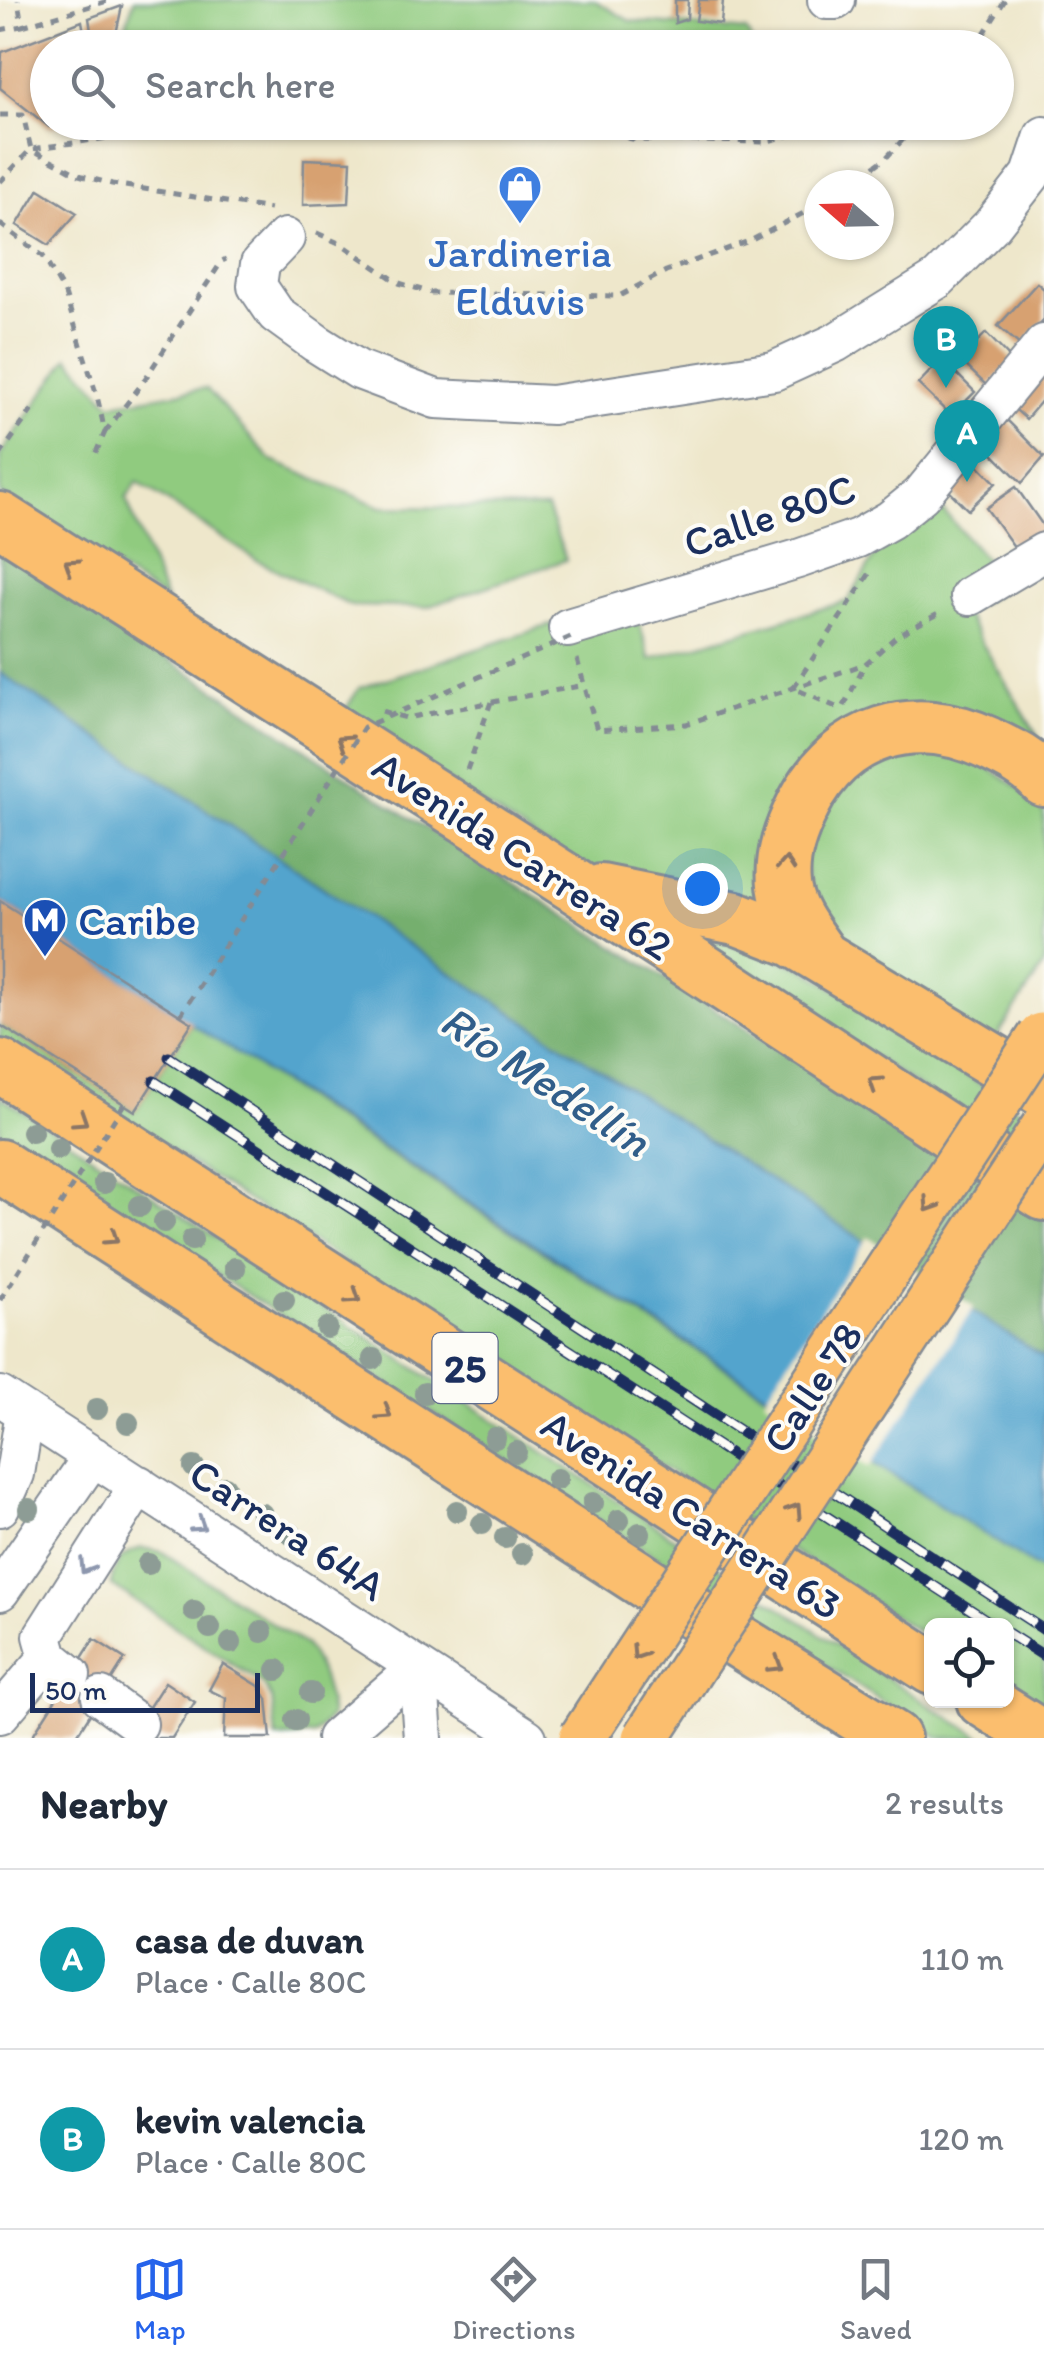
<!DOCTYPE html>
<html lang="en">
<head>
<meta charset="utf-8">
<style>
	:root { --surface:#fff; --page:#f6f6f7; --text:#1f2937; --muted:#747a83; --line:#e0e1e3; --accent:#2563eb }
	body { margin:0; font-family:Itim,sans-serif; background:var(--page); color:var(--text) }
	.controls { position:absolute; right:30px; bottom:30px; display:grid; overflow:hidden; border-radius:15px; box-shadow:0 2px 8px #0004 }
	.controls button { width:90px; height:90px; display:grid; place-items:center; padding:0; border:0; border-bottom:2px solid var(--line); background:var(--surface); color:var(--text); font:50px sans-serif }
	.compass { position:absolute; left:804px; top:170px; width:90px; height:90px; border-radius:50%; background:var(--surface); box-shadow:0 2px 8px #0004; rotate:290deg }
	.scale { position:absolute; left:30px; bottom:25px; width:230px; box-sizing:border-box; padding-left:10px; border:5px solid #1b2f5e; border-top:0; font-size:28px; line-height:35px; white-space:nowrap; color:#1b2f5e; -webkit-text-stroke:8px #fdfcf7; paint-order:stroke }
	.you { position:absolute; left:702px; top:888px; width:35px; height:35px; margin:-25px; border:8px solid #fff; border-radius:50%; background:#1a73e8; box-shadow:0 0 0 15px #1a73e833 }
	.badge { display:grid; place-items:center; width:65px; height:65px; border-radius:50%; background:var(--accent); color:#fff; font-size:32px; font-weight:700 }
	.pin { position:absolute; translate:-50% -82px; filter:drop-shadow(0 2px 5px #0008) }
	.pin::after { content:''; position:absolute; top:52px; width:35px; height:30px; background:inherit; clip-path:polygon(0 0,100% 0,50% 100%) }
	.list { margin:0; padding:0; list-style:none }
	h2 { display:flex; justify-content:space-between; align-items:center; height:130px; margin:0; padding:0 40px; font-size:42px }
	h2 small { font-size:32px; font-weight:400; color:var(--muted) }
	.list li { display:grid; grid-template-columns:65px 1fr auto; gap:30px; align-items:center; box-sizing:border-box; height:180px; padding:0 40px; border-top:2px solid var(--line) }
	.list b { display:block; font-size:38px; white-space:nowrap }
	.list p { margin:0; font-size:32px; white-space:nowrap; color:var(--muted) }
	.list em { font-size:32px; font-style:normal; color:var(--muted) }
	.icon { flex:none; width:55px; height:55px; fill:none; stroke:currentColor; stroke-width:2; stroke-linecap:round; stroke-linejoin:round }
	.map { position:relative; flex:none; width:1044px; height:1738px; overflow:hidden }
	.search { position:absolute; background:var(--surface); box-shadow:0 2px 8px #0004; left:30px; right:30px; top:30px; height:110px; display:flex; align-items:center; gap:25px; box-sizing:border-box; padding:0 35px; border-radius:55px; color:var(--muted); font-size:38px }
	.sheet { height:490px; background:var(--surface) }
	nav { display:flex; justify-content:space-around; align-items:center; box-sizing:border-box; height:140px; border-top:2px solid var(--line); background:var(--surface); font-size:28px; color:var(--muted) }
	nav a { display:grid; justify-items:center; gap:5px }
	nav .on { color:var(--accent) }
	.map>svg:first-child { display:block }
	.green { fill:#90cb7f; stroke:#567d6e; stroke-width:2.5 }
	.forest { fill:#74af6e; stroke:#486f66; stroke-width:2.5 }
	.water { fill:#52a4cd; stroke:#366a96; stroke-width:2.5 }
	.pier { fill:#eee7cb }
	.building { fill:#d7a171 }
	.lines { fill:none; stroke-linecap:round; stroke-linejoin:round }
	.minor-casing { stroke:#848b94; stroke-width:42 }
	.highway-casing { stroke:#848b94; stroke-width:58 }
	.path { stroke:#848b94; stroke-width:5; stroke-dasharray:8 8; stroke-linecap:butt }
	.minor { stroke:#fff; stroke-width:38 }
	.highway { stroke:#fbbe6e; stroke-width:52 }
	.rail-casing { stroke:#1b2f5e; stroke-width:11 }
	.rail { stroke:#fdfcf7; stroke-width:8; stroke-dasharray:22; stroke-linecap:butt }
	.major-bridge-casing { stroke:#848b94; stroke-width:50; stroke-linecap:butt }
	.path-bridge { stroke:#848b94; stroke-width:5; stroke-dasharray:8 8; stroke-linecap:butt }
	.major-bridge { stroke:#fbbe6e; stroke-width:45 }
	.tree { fill:#8d9c95 }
	.oneway { stroke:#8b7666 }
	.oneway2 { stroke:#8d97ae }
	.labels { text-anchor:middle; stroke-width:8; stroke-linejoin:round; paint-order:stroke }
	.shield { fill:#fdfcf7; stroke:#5f6c8c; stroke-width:2.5 }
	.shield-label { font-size:40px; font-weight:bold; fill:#1b2f5e }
	.shop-label { font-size:42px; fill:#366cbe; stroke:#fdfcf7 }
	.street-label { font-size:42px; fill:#1b2f5e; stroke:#fdfcf7 }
	.transit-label { font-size:42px; fill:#164399; stroke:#fdfcf7; text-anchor:start }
	.water-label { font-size:45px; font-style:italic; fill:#315e8a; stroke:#fdfcf7 }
</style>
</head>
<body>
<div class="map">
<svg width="1044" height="1738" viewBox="0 0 1044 1738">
	<rect width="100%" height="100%" fill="#fdfcf7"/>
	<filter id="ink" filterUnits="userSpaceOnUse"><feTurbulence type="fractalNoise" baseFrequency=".01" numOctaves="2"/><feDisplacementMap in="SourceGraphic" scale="20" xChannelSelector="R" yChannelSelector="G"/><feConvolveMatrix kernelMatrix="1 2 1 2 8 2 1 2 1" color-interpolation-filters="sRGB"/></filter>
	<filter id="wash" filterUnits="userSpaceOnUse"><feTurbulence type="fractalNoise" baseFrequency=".0048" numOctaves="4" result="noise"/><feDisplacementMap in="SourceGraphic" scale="40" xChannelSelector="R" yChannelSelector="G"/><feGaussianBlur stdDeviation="2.25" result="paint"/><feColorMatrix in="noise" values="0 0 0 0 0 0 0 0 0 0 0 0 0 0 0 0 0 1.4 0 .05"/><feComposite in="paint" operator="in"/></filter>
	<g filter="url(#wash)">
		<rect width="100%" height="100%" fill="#eee7cb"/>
		<!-- green -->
		<path class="green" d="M 134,0 L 594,0 L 630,21 L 746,31 L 756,47 L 130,47 L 121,42 Z
			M 803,123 C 765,136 641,133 597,123 Z
			M 69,357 L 111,404 L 206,388 L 272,461 L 381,507 L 547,508 L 566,560 L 427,607 L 351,606 L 258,561 L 137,482 L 126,499 L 166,600 L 0,494 L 0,455 Z
			M 939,506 L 1009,586 L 964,613 L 1044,747 L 849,735 L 774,909 L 600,879 L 342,715 L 359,688 L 632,598 L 650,659 L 848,601 L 880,547 Z
			M 878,746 L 967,754 L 1035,798 L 1044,813 L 1044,965 L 993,1043 L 822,941 L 799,841 Z
			M 672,925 L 802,967 L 1044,1126 L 1044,1169 Z
			M 192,1023 L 350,1129 L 1044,1572 L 1044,1713 L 1007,1689 L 1006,1626 L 932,1626 L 931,1640 L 0,1041 L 0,1025 L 135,1111 Z
			M 0,1096 L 935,1709 L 983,1738 L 939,1738 L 0,1136 Z
			M 142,1548 L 162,1552 L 305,1645 C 322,1668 326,1688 331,1716 L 314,1735 L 276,1738 L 272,1699 L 263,1684 L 111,1585 C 115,1563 119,1554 142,1548 Z"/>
		<!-- forest -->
		<path class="forest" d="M 0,548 L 404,814 L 928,1143 L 1044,1220 L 1044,1358 L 445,969 L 0,673 Z"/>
		<!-- water -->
		<path class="water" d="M 0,673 L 445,969 L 1044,1358 L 1044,1572 L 0,901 Z"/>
		<!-- pier -->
		<path class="pier" d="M 868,1237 L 974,1307 L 870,1467 L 764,1399 Z"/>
		<g id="blocks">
			<!-- building -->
			<path class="building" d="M 675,0 L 688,0 L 687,19 L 675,23 Z
				M 699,0 L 723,0 L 721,24 L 696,21 Z
				M 122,6 L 113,48 L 93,44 L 89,18 Z
				M 82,21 L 87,48 L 48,48 L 48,122 L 62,124 L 49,127 L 0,88 L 2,52 Z
				M 304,159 L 351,161 L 349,203 L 303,205 Z
				M 39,189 L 77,213 L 49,245 L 17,225 Z
				M 1037,283 L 1044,289 L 1044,320 L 1021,346 L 998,326 Z
				M 986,333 L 1013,361 L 988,387 L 960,360 Z
				M 942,359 L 975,392 L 951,416 L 918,384 Z
				M 1039,370 L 1044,374 L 1044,398 L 1026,419 L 1009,404 Z
				M 1000,413 L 1044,457 L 1022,483 L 976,437 Z
				M 965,452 L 996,483 L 968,510 L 939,481 Z
				M 1016,487 L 1044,527 L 1044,538 L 1020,555 L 986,508 Z
				M 0,901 L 192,1023 L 135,1111 L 0,1025 Z
				M 94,1639 L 125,1659 L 75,1738 L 31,1738 Z
				M 223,1664 L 259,1686 L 267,1699 L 271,1738 L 224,1738 L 226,1698 L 209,1690 Z
				M 165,1682 L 195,1702 L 172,1738 L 129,1738 Z"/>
		</g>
	</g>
	<g filter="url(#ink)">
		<use href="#blocks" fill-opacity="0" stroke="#848b94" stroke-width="2.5"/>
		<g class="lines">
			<defs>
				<path id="minor" d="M 827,0 L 836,0
					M 285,238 L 260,264 L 257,286 L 276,314 L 316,343 L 359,370 L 436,399 L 552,405 L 774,371 L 835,343 L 938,279 L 992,225 L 1031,175 L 1044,136
					M 970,596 L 1044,552
					M 568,628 L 798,559 L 858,538 L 890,520 L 921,495 L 1044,344
					M 0,1396 L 527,1738
					M 0,1507 L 15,1474 L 25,1412
					M 0,1591 L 93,1456
					M 418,1667 L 423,1738
					M 71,1675 L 49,1657 L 43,1636 L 139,1485
					M 101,1697 L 138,1724
					M 0,1714 L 49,1657
					M 336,1738 L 418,1667"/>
				<path id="highway" d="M 0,519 L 575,886 L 1044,1194
					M 601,891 L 736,918 L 793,940 L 1044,1091
					M 819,953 C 804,932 787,910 784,885 C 781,855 791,829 804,803 C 841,731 913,709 987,743 C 1008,753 1028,762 1044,780
					M 0,1066 L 932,1668
					M 0,1166 L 695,1614 L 894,1738
					M 983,1700 L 1043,1738"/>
			</defs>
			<!-- minor casing -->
			<use href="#minor" class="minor-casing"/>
			<!-- highway casing -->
			<use href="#highway" class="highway-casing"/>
			<!-- path -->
			<path class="path" d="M 22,26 L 111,0
				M 0,30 L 22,26 L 18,0
				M 975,48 L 1005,0
				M 0,115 L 23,115 L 31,149 L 79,175 L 112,184 L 270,209
				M 565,122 L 636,140 L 764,142 L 842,122
				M 0,182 L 31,149 L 142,133 L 163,122
				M 848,185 L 886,158 L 919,122
				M 0,224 L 43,256 L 65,294 L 97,396 L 105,432 L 94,457
				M 317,233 L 343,245 L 399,283 L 432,293 L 619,296 L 666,271 L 752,240 L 819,205
				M 105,432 L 141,385 L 222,261 L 226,259
				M 0,455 L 32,410
				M 577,659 L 597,730 L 686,724 L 865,664 L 898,635 L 942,612
				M 844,706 L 865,664
				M 836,707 L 793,688 L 872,570
				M 382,711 L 406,718 L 585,685
				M 467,770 L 491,702"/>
			<!-- minor -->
			<use href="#minor" class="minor"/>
			<!-- highway -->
			<use href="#highway" class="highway"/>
			<defs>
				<path id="rail" d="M 169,1057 L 1044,1630
					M 154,1081 L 996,1626
					M 1006,1632 L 1044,1656"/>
			</defs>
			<!-- rail casing -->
			<use href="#rail" class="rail-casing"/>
			<!-- rail -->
			<use href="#rail" class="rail"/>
			<defs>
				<path id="major-bridge" d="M 582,1738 L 1041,1036
					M 646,1738 L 1044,1127"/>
			</defs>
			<!-- major-bridge casing -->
			<use href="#major-bridge" class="major-bridge-casing"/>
			<!-- path-bridge -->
			<path class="path-bridge" d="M 180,1016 L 364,727 L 571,637
				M 0,1300 L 124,1104"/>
			<!-- major-bridge -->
			<use href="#major-bridge" class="major-bridge"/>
		</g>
		<!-- trees -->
		<g class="tree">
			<circle cx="32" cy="1132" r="11"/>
			<circle cx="58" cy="1149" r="11"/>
			<circle cx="104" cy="1183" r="11"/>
			<circle cx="140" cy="1206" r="11"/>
			<circle cx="164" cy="1222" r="11"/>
			<circle cx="192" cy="1240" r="11"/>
			<circle cx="235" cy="1268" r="11"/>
			<circle cx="284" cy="1300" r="11"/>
			<circle cx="327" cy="1328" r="11"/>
			<circle cx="373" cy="1359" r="11"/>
			<circle cx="425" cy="1393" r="11"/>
			<circle cx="97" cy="1409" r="11"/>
			<circle cx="128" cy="1423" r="11"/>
			<circle cx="495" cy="1438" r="11"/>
			<circle cx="516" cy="1452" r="11"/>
			<circle cx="194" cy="1467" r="11"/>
			<circle cx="557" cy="1479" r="11"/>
			<circle cx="225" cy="1487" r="11"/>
			<circle cx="593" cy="1503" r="11"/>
			<circle cx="29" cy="1509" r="11"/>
			<circle cx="457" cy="1511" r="11"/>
			<circle cx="262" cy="1514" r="11"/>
			<circle cx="619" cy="1520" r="11"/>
			<circle cx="482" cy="1524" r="11"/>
			<circle cx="640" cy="1533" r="11"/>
			<circle cx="291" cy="1534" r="11"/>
			<circle cx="505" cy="1538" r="11"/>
			<circle cx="522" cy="1554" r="11"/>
			<circle cx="148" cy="1564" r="11"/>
			<circle cx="194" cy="1611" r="11"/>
			<circle cx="210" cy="1628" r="11"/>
			<circle cx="262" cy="1632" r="11"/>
			<circle cx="231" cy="1643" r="11"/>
			<circle cx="277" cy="1670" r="11"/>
			<circle cx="311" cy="1693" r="11"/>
			<circle cx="296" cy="1720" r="11"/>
		</g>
		<!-- one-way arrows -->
		<defs><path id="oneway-chevron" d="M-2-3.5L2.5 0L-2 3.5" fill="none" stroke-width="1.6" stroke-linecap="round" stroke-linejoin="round" transform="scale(2.5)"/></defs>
		<g class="oneway">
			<use href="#oneway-chevron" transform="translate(71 565) rotate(-147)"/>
			<use href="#oneway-chevron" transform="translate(344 741) rotate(-147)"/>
			<use href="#oneway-chevron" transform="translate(786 864) rotate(-86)"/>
			<use href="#oneway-chevron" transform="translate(875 1083) rotate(-147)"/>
			<use href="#oneway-chevron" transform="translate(81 1120) rotate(33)"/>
			<use href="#oneway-chevron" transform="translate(930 1205) rotate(123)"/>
			<use href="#oneway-chevron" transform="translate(112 1238) rotate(33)"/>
			<use href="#oneway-chevron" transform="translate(354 1297) rotate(33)"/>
			<use href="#oneway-chevron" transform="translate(385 1413) rotate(33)"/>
			<use href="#oneway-chevron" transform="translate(795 1510) rotate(-57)"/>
			<use href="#oneway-chevron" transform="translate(638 1653) rotate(123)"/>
			<use href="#oneway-chevron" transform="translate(776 1665) rotate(32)"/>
		</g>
		<g class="oneway2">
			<use href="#oneway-chevron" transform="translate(199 1525) rotate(33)"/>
			<use href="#oneway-chevron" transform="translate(86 1567) rotate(122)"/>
		</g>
	</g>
	<!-- icons -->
	<defs>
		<symbol id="shop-pin" viewBox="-11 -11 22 30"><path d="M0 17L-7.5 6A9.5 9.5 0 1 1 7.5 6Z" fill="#3f7fe0" stroke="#fdfcf7"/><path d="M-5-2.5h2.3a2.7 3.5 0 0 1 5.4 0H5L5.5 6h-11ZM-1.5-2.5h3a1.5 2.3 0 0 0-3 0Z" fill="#fff"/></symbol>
		<symbol id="metro-pin" viewBox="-11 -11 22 30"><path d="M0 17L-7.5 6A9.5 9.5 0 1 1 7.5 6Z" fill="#1a4fb4" stroke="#fdfcf7"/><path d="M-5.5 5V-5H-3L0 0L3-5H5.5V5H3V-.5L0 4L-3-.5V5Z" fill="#fff"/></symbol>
	</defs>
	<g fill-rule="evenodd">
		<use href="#shop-pin" x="495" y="162" width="50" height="68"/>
		<use href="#metro-pin" x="20" y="895" width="50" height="68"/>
	</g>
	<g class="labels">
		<!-- shield labels -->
		<rect class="shield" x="432.5" y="1333" width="65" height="70" rx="8"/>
		<g class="shield-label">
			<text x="465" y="1382">25</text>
		</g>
		<!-- shop labels -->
		<g class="shop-label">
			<text x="520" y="267">Jardineria<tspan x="520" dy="48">Elduvis</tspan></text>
		</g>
		<!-- street labels -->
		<g class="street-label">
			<text transform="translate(769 515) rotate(-19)" y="15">Calle 80C</text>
			<text transform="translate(523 855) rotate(33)" y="15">Avenida Carrera 62</text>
			<text transform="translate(812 1387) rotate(-57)" y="15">Calle 78</text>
			<text transform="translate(692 1514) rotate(33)" y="15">Avenida Carrera 63</text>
			<text transform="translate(288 1529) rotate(33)" y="15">Carrera 64A</text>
		</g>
		<!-- transit labels -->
		<g class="transit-label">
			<text x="78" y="935">Caribe</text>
		</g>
		<!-- water labels -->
		<g class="water-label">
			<text transform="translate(546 1080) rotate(33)" y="16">Río Medellín</text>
		</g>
	</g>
</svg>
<div class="controls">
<button><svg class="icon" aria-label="locate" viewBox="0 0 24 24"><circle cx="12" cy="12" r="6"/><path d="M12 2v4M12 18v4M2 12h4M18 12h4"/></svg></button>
</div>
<svg class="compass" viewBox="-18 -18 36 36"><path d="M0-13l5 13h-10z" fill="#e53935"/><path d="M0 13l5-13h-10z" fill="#747a83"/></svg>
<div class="scale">50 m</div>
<div class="you"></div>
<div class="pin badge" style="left:967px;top:482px;background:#0f9aa8">A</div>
<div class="pin badge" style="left:946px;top:388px;background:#0f9aa8">B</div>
<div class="search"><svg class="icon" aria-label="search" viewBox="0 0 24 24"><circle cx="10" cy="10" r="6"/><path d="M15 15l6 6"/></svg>Search here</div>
</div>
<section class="sheet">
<h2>Nearby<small>2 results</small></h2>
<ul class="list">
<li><span class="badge" style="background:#0f9aa8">A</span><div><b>casa de duvan</b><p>Place · Calle 80C</p></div><em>110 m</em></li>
<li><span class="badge" style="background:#0f9aa8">B</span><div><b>kevin valencia</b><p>Place · Calle 80C</p></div><em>120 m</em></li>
</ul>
</section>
<nav>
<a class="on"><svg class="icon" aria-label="map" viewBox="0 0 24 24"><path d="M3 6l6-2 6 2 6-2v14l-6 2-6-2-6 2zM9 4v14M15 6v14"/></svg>Map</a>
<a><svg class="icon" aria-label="directions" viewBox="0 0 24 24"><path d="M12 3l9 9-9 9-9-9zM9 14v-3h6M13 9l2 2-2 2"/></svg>Directions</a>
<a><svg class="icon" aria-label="saved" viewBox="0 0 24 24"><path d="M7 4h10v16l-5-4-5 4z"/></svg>Saved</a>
</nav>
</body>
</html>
